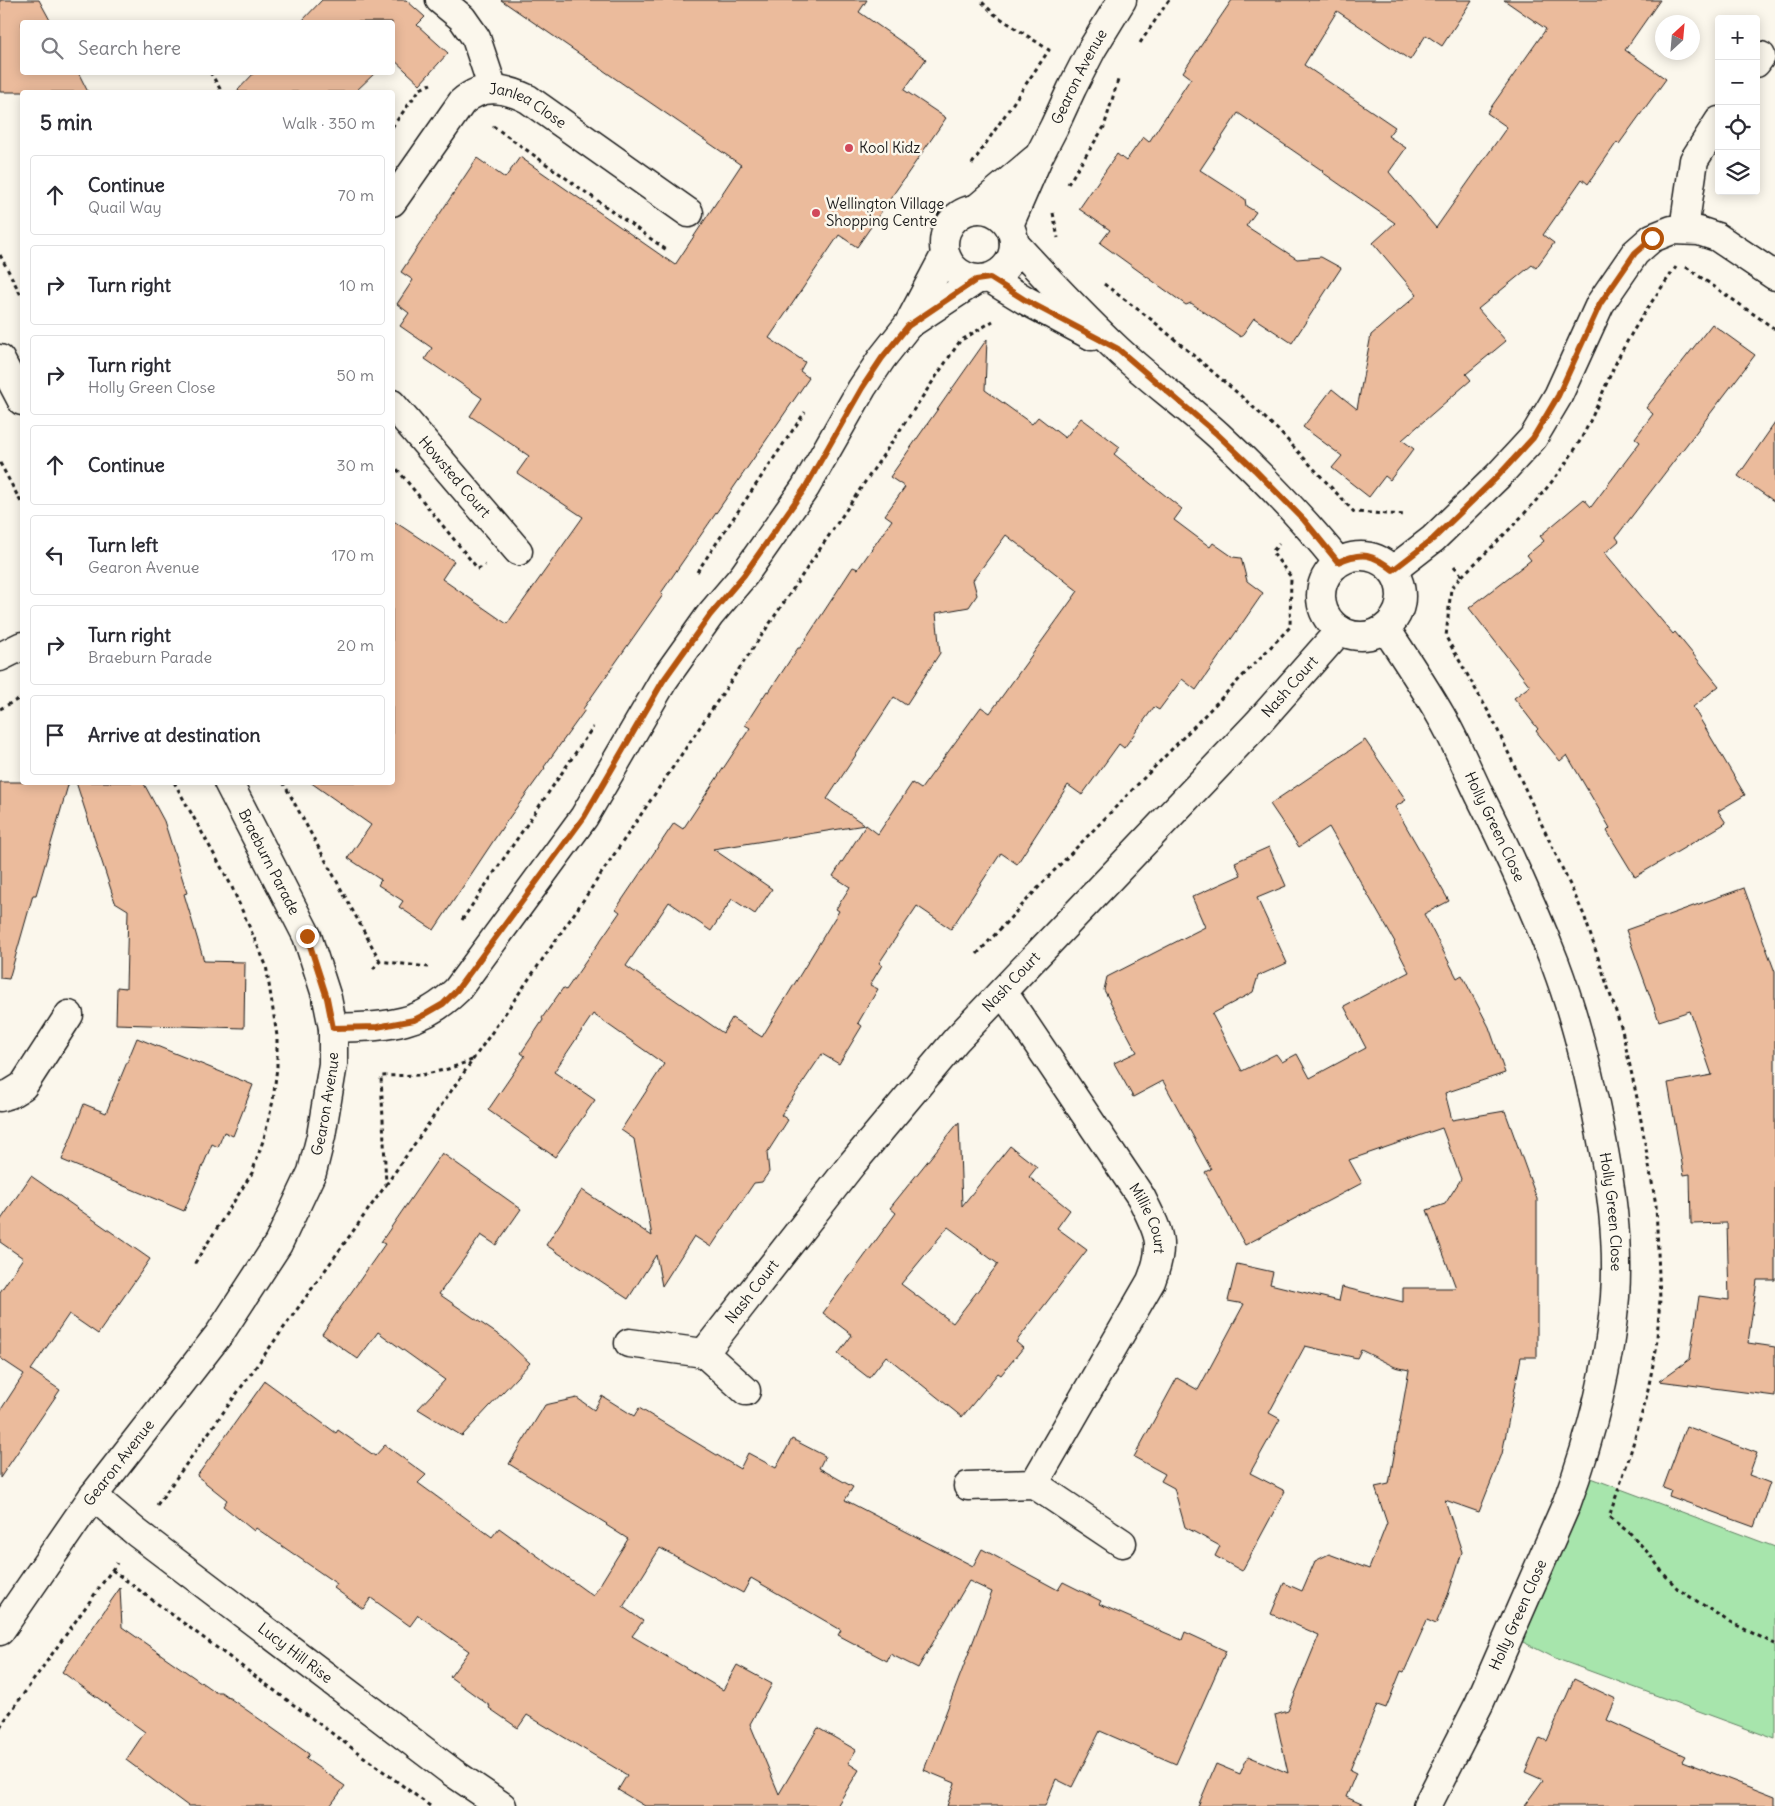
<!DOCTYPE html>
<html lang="en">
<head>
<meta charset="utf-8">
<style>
	:root { --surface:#fff; --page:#f2f2f3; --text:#2b2b33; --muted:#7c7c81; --line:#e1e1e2 }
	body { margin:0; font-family:Delius,sans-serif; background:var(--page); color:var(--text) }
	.controls { position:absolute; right:15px; top:15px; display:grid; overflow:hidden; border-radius:5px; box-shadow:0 2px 12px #0003 }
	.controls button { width:45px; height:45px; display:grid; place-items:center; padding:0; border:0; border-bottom:1px solid var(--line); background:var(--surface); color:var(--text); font:25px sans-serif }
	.compass { position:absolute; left:1655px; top:15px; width:45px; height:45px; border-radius:50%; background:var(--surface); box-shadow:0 2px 12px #0003; rotate:26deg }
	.stop { position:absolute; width:15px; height:15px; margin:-11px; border:4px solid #b45309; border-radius:50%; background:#fff }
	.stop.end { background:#b45309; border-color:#fff; box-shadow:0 1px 5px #0008 }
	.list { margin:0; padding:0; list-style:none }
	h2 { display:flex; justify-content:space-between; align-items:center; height:65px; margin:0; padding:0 20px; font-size:21px }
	h2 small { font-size:16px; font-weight:400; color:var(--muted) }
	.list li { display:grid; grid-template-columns:32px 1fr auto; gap:15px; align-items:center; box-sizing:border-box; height:80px; margin:0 10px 10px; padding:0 10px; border:1px solid var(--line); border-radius:5px }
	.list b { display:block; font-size:19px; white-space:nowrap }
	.list p { margin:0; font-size:16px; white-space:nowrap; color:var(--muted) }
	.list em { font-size:16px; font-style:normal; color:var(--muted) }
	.icon { flex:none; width:28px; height:28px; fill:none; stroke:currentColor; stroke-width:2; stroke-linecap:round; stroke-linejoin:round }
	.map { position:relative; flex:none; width:1775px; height:1806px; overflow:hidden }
	.search { position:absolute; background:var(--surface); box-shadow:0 2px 12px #0003; left:20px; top:20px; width:375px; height:55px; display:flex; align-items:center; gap:12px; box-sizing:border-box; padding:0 18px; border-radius:5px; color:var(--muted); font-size:19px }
	.panel { position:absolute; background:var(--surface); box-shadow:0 2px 12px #0003; left:20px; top:90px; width:375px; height:695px; border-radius:5px }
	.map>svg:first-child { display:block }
	.green { fill:#a7e5ac; stroke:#628064 }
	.building { fill:#ebbb9c; stroke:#1c1c1c; fill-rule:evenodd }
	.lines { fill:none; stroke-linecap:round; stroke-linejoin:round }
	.minor-casing { stroke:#1c1c1c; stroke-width:31 }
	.path { stroke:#1c1c1c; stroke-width:3; stroke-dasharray:4 4; stroke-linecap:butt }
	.minor { stroke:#fbf7ec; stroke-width:28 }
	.route { stroke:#b45309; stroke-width:6 }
	.poi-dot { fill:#d1495b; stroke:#fbf7ec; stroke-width:2 }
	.labels { text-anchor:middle; stroke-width:5; stroke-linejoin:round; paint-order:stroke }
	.street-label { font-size:15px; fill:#1c1c1c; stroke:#fbf7ec }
	.poi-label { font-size:15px; fill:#1c1c1c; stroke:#fbf7ec; text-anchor:start }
</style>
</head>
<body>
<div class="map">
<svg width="1775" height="1806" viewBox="0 0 1775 1806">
	<rect width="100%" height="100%" fill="#fbf7ec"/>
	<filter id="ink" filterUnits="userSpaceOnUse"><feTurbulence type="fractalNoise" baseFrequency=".02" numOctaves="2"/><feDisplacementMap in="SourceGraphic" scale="10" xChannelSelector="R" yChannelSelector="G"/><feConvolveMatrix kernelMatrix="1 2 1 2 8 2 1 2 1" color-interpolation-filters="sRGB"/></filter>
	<g filter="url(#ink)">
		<!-- green -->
		<path class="green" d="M 1578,1473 L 1775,1547 L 1775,1739 L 1557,1659 L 1509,1635 Z"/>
		<!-- building -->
		<path class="building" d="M 0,0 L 39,0 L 51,22 L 22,22 L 22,72 L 78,72 L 88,92 L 0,92 Z
			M 322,0 L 406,0 L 425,17 L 417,25 L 448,53 L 420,84 L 392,58 L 392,22 L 301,22 Z
			M 501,0 L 867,0 L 859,12 L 926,59 L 904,90 L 946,118 L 857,247 L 839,235 L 769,338 L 805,362 L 800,371 L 809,378 L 661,593 L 663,595 L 583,709 L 585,710 L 544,767 L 545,768 L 504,825 L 434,930 L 399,907 L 403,901 L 378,885 L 381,880 L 348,858 L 371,825 L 310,782 L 392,782 L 392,520 L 454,561 L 442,579 L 507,624 L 583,517 L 517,473 L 529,456 L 470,416 L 482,398 L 425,359 L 432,348 L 400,326 L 409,313 L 397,304 L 413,280 L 401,272 L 477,158 L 505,178 L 520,157 L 675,265 L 741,165 Z
			M 1232,0 L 1472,0 L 1442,46 L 1426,35 L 1410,60 L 1337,11 L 1304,65 L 1395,127 L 1388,136 L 1406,148 L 1389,172 L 1436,228 L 1507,127 L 1487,113 L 1546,29 L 1504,0 L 1660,0 L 1625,50 L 1666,79 L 1619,144 L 1617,142 L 1588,184 L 1582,179 L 1543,235 L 1554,243 L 1536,268 L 1532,265 L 1478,309 L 1506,341 L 1466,374 L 1471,380 L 1402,440 L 1414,449 L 1390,480 L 1385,476 L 1369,497 L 1332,468 L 1342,456 L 1303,427 L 1332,389 L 1357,409 L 1371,335 L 1417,295 L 1373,243 L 1395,223 L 1322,172 L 1323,171 L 1238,113 L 1200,170 L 1245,199 L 1246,206 L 1256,212 L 1246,226 L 1297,259 L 1321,257 L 1341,268 L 1292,343 L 1254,318 L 1241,337 L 1191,303 L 1186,305 L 1100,243 L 1110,230 L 1079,209 L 1117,154 L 1126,161 L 1143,137 L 1149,142 L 1191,78 L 1183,72 Z
			M 255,72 L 376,72 L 355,92 L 236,92 Z
			M 1712,324 L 1755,355 L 1616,537 L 1619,541 L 1605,553 L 1673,634 L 1675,632 L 1719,686 L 1693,707 L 1745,795 L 1718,811 L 1726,823 L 1635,877 L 1607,831 L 1610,828 L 1567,755 L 1560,761 L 1536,731 L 1538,729 L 1514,698 L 1530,686 L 1469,608 L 1531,560 L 1527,555 L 1544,541 L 1540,536 L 1584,499 L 1591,507 L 1640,442 L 1635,438 L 1653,414 L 1646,408 Z
			M 987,339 L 985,390 L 1032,424 L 1038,417 L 1065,438 L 1081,418 L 1120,447 L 1114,454 L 1182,509 L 1174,520 L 1210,547 L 1213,543 L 1233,557 L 1241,558 L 1247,581 L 1263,593 L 1196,690 L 1182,679 L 1159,710 L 1154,707 L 1124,748 L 1119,744 L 1082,795 L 1068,785 L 1017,864 L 1001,853 L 951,929 L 917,906 L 879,963 L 882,965 L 870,985 L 878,989 L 858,1023 L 862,1026 L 839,1064 L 822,1054 L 781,1115 L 788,1120 L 767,1153 L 769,1172 L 762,1182 L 754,1183 L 711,1247 L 694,1236 L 662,1286 L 656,1255 L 628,1299 L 546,1245 L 582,1190 L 652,1236 L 634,1139 L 621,1130 L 664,1064 L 593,1014 L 554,1072 L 595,1100 L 555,1157 L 488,1110 L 525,1056 L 521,1053 L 543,1020 L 542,1018 L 563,988 L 566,990 L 620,912 L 616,909 L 674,823 L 683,829 L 750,728 L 745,725 L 767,691 L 769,692 L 798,648 L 800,648 L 853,567 L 858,569 L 892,520 L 885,515 L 905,487 L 890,477 ZM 1006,535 L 1078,591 L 990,713 L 981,707 L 921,789 L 912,783 L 878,834 L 866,825 L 833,876 L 850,887 L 836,909 L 839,911 L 762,1037 L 732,1018 L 723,1033 L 626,966 L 669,902 L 711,931 L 732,899 L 755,914 L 772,889 L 713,849 L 865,825 L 827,799 L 894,697 L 906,705 L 940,653 L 936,613 L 969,607 L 977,595 L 973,580 Z
			M 1775,423 L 1775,502 L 1738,476 Z
			M 1365,740 L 1406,800 L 1395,807 L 1449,901 L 1424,914 L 1457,978 L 1462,975 L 1489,1027 L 1505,1073 L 1445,1093 L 1452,1120 L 1505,1111 L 1537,1199 L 1537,1357 L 1521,1357 L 1502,1454 L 1479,1512 L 1445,1500 L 1462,1552 L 1448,1595 L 1436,1624 L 1427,1620 L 1404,1672 L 1401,1671 L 1386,1708 L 1377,1705 L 1350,1770 L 1356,1773 L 1346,1797 L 1366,1806 L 1198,1806 L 1216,1764 L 1240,1774 L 1248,1756 L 1288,1773 L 1275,1715 L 1288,1711 L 1319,1635 L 1271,1614 L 1284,1583 L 1302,1591 L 1315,1561 L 1329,1554 L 1369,1569 L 1387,1523 L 1375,1487 L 1389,1484 L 1409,1370 L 1395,1367 L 1361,1350 L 1357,1358 L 1305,1346 L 1269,1413 L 1280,1419 L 1250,1473 L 1285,1491 L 1242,1571 L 1215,1556 L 1220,1546 L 1185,1527 L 1174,1488 L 1161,1481 L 1165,1474 L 1134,1457 L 1177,1378 L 1198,1390 L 1244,1304 L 1228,1301 L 1237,1264 L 1273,1272 L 1270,1284 L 1339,1301 L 1342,1287 L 1403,1302 L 1403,1288 L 1456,1288 L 1427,1210 L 1445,1204 L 1461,1179 L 1442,1128 L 1349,1160 L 1362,1183 L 1245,1245 L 1205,1172 L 1211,1169 L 1163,1081 L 1133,1097 L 1114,1063 L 1137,1052 L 1104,990 L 1107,977 L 1205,927 L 1192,897 L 1241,875 L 1235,862 L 1269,847 L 1286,886 L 1257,898 L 1287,963 L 1258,976 L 1253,992 L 1212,1014 L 1242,1071 L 1276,1054 L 1282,1062 L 1297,1054 L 1310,1078 L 1366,1048 L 1344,1006 L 1409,972 L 1394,943 L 1395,942 L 1329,827 L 1299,847 L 1270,804 Z
			M 0,782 L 69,782 L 36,895 L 33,895 L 9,979 L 0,978 Z
			M 76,782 L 143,782 L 164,821 L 187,893 L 184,894 L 204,961 L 245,962 L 244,1028 L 116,1024 L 117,987 L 126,988 L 128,910 L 115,902 Z
			M 1744,888 L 1775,972 L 1775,1280 L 1757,1280 L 1748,1343 L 1775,1347 L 1775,1396 L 1659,1381 L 1690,1359 L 1699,1296 L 1729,1300 L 1727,1223 L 1691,1224 L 1690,1174 L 1684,1175 L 1668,1083 L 1712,1075 L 1690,1011 L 1659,1021 L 1626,930 Z
			M 137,1038 L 253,1085 L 233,1136 L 224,1132 L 218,1147 L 212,1144 L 184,1211 L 62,1160 L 84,1104 L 106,1113 Z
			M 959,1122 L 962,1206 L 1010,1146 L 1037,1167 L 1029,1177 L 1070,1210 L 1057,1228 L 1087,1250 L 1016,1342 L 1023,1348 L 1001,1375 L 998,1373 L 962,1417 L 886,1356 L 869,1378 L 838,1354 L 852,1335 L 823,1313 L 896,1213 L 890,1208 ZM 948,1227 L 998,1264 L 953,1323 L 901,1284 Z
			M 442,1153 L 521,1209 L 496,1245 L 481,1235 L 439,1294 L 503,1338 L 530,1363 L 462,1436 L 418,1409 L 445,1380 L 378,1332 L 358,1359 L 322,1334 L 385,1244 L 381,1242 Z
			M 31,1176 L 150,1259 L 98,1334 L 69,1314 L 31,1370 L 60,1390 L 0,1478 L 0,1411 L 24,1374 L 0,1358 L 0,1292 L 23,1258 L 0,1242 L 0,1221 Z
			M 265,1381 L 336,1433 L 338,1430 L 375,1456 L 385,1445 L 426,1475 L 418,1483 L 492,1537 L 499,1528 L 593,1596 L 628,1539 L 606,1525 L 607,1524 L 509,1464 L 545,1405 L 577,1398 L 594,1410 L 602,1396 L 634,1416 L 639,1408 L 740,1469 L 748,1453 L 776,1468 L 792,1439 L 825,1456 L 819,1468 L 853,1487 L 845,1500 L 973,1566 L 982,1549 L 1058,1590 L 1063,1582 L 1101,1601 L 1099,1604 L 1182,1640 L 1185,1632 L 1226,1651 L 1176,1764 L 1100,1731 L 1072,1787 L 1056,1779 L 1045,1806 L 947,1806 L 955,1783 L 924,1770 L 992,1592 L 969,1581 L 918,1668 L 890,1654 L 887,1661 L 838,1635 L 841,1630 L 751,1578 L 743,1593 L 660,1548 L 623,1607 L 643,1621 L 632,1636 L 723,1690 L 737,1665 L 772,1684 L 750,1724 L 779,1794 L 818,1728 L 856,1750 L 848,1763 L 859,1770 L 837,1806 L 645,1806 L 618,1790 L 627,1775 L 527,1715 L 518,1728 L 489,1708 L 490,1706 L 450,1677 L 469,1651 L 418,1615 L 410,1626 L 371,1598 L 363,1609 L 334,1588 L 337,1584 L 256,1528 L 254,1531 L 223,1506 L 227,1500 L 197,1476 Z
			M 1686,1426 L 1757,1453 L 1749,1475 L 1770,1483 L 1754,1527 L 1669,1496 L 1671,1491 L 1663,1488 Z
			M 120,1588 L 122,1627 L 215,1692 L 221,1692 L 309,1754 L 306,1759 L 345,1786 L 330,1806 L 188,1806 L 126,1760 L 145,1732 L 62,1672 Z
			M 1574,1679 L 1616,1699 L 1607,1720 L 1685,1756 L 1682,1761 L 1775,1797 L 1775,1806 L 1524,1806 L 1543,1780 L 1525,1772 L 1540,1738 L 1547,1741 Z"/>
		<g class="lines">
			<defs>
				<g id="minor">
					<path d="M 440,0 L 462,18 L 476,38 L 493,89"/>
					<path d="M 1756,63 L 1761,56"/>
					<path id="s1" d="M 392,202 L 462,102 C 483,83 505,88 528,99 L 689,213"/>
					<circle cx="979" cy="244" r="35"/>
					<path d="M 976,209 L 1034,160"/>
					<path id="s2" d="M 1009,225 L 1039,156 L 1054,127 L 1072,88 L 1092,49 L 1122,0"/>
					<path d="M 1684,229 L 1694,160 L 1719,121"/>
					<path d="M 1014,243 C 1047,279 1081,315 1117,349 C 1149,379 1185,405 1218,435 C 1261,475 1301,516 1338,562"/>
					<path d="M 989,278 L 1025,300 L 1092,336"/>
					<path d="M 911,323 L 976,280"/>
					<path d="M 0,359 L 22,401"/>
					<path id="s3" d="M 392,404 L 518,551"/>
					<circle cx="1361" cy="596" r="40"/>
					<path d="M 1393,570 L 1433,539 L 1498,476 L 1533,438 L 1558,396 L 1600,304 L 1635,253 L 1652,238 L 1672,230 L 1699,231 L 1717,237 L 1775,276"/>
					<path id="s4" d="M 1386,629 C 1405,658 1424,686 1441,716 C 1456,742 1467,769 1480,796 C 1507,850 1533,906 1555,963 C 1575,1016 1589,1073 1600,1130 C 1611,1185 1619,1240 1615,1297 C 1609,1370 1591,1437 1566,1505 L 1479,1704 L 1427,1806"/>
					<path d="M 0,657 L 22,646"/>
					<path id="s5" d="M 1003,992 L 1141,1197 C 1159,1233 1166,1243 1151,1281 L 1034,1484"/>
					<path d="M 333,1028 C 384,1026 418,1028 457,990 L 584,817 L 663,681 L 710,615 L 744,575 L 805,488 L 862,388 L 882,358 L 908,325 L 945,255"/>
					<path d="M 0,1097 L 10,1094 L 23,1086 L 69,1015"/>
					<path d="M 629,1343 L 704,1353 L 746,1391"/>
					<path id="s6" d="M 704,1353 L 852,1164 L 956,1040 L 1258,723 L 1340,630"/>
					<path d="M 968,1486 L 1034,1484 L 1122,1543"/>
					<path id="s7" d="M 93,1496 L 137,1533 L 452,1772 L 502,1806"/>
					<path id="s8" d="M 0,1631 L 93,1496 L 220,1333 L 278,1244 L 312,1172 L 321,1136 L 333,1064 L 333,1028 L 327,998 L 307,936 L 228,782"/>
				</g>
			</defs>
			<!-- minor casing -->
			<use href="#minor" class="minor-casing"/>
			<!-- path -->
			<path class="path" d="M 180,21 L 180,22
				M 1140,43 L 1169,0
				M 210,72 L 222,92
				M 493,126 L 668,251
				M 392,127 L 420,89 L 431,84
				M 972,164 L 1049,50 L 994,14 L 980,0
				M 1068,184 L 1104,127 L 1118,80
				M 1053,213 L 1058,238
				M 933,222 L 941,210
				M 0,255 L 22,297
				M 1686,267 L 1775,329
				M 1104,284 L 1152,320 L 1241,396 L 1278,430 L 1354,512 L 1406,515
				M 0,463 L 22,504
				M 392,463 L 478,569 L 485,565
				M 1454,566 L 1462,576 L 1451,588 L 1446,637 L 1493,720 L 1584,915 L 1622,1030 L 1637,1098 L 1656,1205 L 1660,1299 L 1656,1350 L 1646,1399 L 1629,1458 L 1609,1517 L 1631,1534 L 1650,1555 L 1663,1573 L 1678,1589 L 1728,1621 L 1775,1644
				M 697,572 L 805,412
				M 1462,576 C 1503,536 1546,496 1577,446 C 1597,412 1608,374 1628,340 C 1642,315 1659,291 1676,267
				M 0,709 L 22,697
				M 174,782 L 231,885 L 266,965 L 277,1036 L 277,1067 L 273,1101 L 264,1138 L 252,1173 L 193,1266
				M 283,782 L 380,961
				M 462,920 L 593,727
				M 977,954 L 1050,875 L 1290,627 L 1291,577 L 1272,552 L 1279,544
				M 373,969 L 380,961 L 428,967
				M 386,1185 L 576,911 L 960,341 L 993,321
				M 157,1505 L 386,1185 L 381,1076 L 422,1075 L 448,1069 L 472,1060
				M 112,1570 L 430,1806
				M 0,1727 L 117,1563"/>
			<!-- minor -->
			<use href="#minor" class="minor"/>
		</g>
	</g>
	<g class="lines" filter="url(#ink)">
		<!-- route -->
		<path class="route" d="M 307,936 L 327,998 L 333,1028 L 377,1027 L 414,1020 L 424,1015 L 443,1004 L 457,990 L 584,817 L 663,681 L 710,615 L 744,575 L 805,488 L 862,388 L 882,358 L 908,326 L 976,280 L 990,278 L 1025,300 L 1118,349 L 1217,434 L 1255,470 L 1304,520 L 1338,562 C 1362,551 1373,554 1393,570 L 1433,539 L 1498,476 L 1533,438 L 1558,396 L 1600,304 L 1635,253 L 1652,238"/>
	</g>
	<!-- markers -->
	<g class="poi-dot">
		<circle cx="849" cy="148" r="5"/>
		<circle cx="816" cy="213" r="5"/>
	</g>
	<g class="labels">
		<!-- street labels -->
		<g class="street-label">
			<text dy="5" stroke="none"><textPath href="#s2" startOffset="164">Gearon Avenue</textPath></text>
			<text dy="5" stroke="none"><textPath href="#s1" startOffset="195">Janlea Close</textPath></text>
			<text dy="5" stroke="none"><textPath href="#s3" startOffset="96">Howsted Court</textPath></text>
			<text dy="5" stroke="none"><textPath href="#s6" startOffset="888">Nash Court</textPath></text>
			<text dy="5" stroke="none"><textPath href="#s4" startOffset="226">Holly Green Close</textPath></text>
			<text transform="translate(269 862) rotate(63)" y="5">Braeburn Parade</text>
			<text dy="5" stroke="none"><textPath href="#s6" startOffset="482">Nash Court</textPath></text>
			<text dy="5" stroke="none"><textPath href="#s8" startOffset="626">Gearon Avenue</textPath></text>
			<text dy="5" stroke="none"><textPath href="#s4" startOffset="631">Holly Green Close</textPath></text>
			<text dy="5" stroke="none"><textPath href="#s5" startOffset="270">Millie Court</textPath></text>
			<text dy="5" stroke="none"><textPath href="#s6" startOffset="78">Nash Court</textPath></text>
			<text dy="5" stroke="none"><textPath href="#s8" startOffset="206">Gearon Avenue</textPath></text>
			<text transform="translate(1518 1615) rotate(-66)" y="5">Holly Green Close</text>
			<text dy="5" stroke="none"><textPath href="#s7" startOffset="256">Lucy Hill Rise</textPath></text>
		</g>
		<!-- poi labels -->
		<g class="poi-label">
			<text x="859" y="153">Kool Kidz</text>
			<text x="826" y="209">Wellington Village<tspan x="826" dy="17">Shopping Centre</tspan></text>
		</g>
	</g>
</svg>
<div class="controls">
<button>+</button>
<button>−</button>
<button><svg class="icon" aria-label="locate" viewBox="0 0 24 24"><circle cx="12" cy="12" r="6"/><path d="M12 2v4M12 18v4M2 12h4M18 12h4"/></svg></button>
<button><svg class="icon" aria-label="layers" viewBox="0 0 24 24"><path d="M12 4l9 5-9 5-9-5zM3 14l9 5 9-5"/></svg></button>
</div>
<svg class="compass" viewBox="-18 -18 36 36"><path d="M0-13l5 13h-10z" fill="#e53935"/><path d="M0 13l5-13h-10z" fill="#7c7c81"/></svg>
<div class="stop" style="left:1652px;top:238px"></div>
<div class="stop end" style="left:307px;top:936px"></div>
<div class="search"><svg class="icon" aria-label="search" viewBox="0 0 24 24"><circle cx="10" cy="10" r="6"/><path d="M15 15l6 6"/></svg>Search here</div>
<section class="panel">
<h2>5 min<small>Walk · 350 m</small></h2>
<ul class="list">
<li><svg class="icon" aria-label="ahead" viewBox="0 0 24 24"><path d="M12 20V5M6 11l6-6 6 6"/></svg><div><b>Continue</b><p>Quail Way</p></div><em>70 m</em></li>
<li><svg class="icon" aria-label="right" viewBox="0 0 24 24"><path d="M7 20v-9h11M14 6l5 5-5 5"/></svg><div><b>Turn right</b></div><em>10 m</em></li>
<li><svg class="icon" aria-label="right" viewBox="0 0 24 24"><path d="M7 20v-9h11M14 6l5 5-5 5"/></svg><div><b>Turn right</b><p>Holly Green Close</p></div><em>50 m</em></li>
<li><svg class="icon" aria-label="ahead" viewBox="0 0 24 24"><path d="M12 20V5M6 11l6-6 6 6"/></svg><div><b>Continue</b></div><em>30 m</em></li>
<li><svg class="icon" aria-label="left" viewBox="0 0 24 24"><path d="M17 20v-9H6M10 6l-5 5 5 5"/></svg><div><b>Turn left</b><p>Gearon Avenue</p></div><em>170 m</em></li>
<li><svg class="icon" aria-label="right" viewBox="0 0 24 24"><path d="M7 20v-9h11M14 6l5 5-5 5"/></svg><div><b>Turn right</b><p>Braeburn Parade</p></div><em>20 m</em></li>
<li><svg class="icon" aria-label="arrive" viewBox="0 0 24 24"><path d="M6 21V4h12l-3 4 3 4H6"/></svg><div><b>Arrive at destination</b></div></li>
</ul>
</section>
</div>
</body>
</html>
